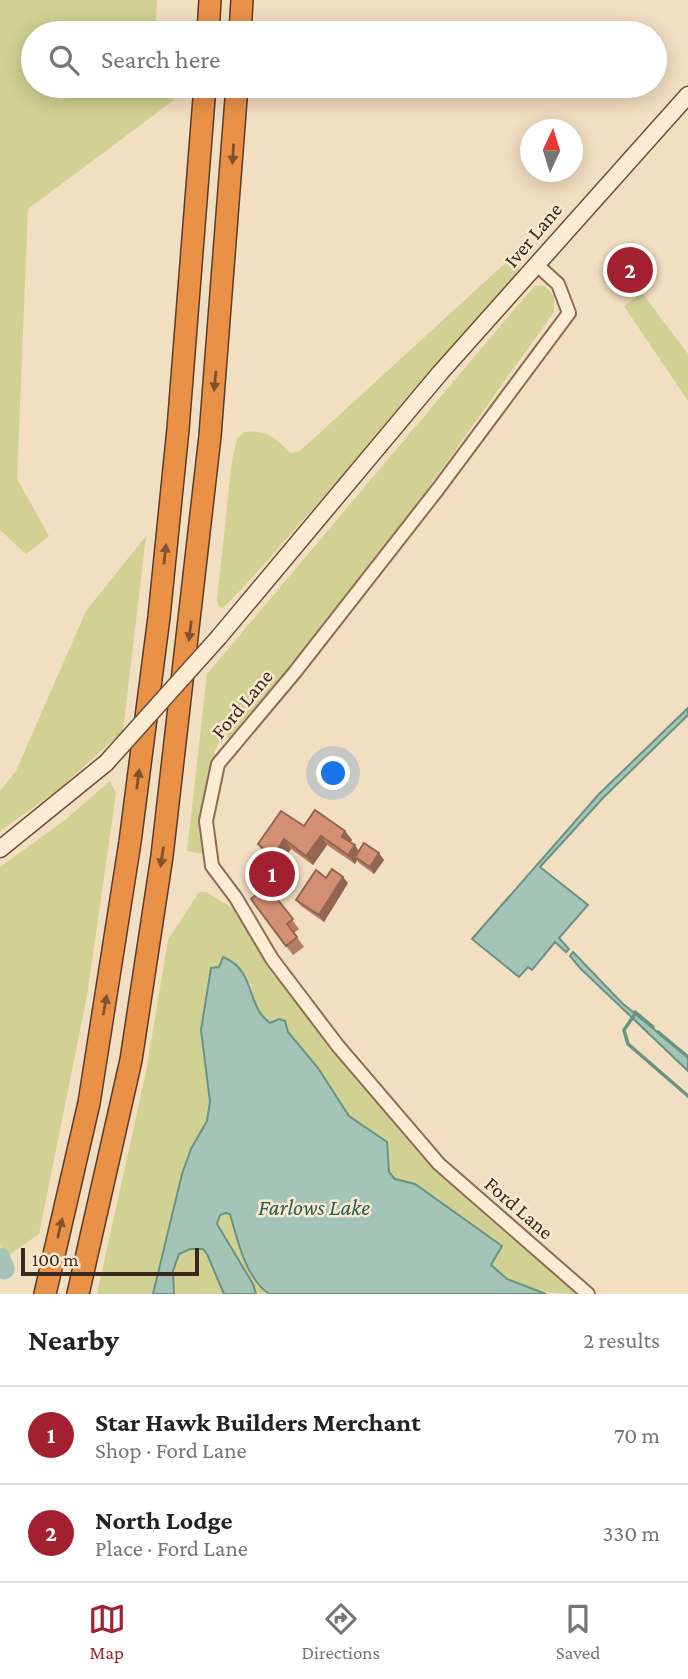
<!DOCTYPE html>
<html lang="en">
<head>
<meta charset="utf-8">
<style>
	:root { --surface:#fff; --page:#f2f2f2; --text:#222; --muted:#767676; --line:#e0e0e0; --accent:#a22030 }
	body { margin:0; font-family:"Crimson Pro",serif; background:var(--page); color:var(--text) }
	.compass { position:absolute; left:520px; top:119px; width:63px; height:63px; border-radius:50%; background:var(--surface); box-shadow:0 4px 18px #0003; rotate:4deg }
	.scale { position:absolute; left:21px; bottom:18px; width:178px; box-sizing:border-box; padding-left:7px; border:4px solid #3b281c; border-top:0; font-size:19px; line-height:24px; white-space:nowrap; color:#3b281c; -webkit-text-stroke:5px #f9e9d0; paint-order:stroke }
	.you { position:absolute; left:334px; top:774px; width:24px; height:24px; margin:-18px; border:5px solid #fff; border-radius:50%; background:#1a73e8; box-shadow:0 0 0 10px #1a73e833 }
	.badge { display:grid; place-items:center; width:46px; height:46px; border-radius:50%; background:var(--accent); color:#fff; font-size:23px; font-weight:700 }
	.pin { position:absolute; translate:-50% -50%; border:4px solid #fff; box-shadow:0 2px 7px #0006 }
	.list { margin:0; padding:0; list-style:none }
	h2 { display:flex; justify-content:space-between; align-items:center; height:91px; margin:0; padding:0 28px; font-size:30px }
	h2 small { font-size:23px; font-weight:400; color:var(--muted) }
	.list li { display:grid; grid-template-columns:46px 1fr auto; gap:21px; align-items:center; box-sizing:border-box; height:98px; padding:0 28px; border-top:2px solid var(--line) }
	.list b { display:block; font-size:26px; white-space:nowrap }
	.list p { margin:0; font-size:23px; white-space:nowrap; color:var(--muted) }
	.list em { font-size:23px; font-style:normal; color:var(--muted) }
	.icon { flex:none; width:38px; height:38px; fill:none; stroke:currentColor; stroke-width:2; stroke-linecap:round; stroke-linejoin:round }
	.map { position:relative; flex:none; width:688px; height:1294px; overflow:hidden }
	.search { position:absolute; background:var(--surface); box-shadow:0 4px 18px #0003; left:21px; right:21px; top:21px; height:77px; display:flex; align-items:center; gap:18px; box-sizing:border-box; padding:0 24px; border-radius:38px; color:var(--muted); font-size:26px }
	.sheet { height:287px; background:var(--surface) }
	nav { display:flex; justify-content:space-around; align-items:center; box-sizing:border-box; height:98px; border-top:2px solid var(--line); background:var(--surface); font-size:19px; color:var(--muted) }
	nav a { display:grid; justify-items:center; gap:4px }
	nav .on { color:var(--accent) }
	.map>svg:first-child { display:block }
	.green { fill:#d1d193 }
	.water { fill:#a3c4b7; stroke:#699384; stroke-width:2 }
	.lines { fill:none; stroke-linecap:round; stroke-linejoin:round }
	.stream { stroke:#699384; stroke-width:3.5 }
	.river { stroke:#a3c4b7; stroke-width:21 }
	.street-casing { stroke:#8d6d56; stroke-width:16 }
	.secondary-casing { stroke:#6f4e39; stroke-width:19 }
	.highway-casing { stroke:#5a3c2b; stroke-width:24 }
	.street { stroke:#fcecd4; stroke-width:12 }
	.secondary { stroke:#fcecd4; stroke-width:16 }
	.highway { stroke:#ea9148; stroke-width:21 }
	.secondary-bridge-casing { stroke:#6f4e39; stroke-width:19; stroke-linecap:butt }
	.secondary-bridge { stroke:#fcecd4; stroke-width:16 }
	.wall { fill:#b67c62 }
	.shaded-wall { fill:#946550 }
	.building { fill:#d49072; stroke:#946550; stroke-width:2 }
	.oneway { fill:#81522e }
	.labels { text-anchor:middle; stroke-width:5; stroke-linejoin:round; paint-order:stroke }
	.street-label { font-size:21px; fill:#3b281c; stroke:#f9e9d0 }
	.water-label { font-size:23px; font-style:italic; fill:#2a5d54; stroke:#f9e9d0 }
</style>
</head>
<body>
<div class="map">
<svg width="688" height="1294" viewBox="0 0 688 1294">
	<rect width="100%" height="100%" fill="#f2dec0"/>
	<!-- green -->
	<path class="green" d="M 0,0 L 157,0 L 155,33 L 33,33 L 33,86 L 164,86 L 174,100 L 28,209 L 17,479 L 49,536 L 26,554 L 0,530 Z
		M 512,257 L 520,259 L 518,277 L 251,579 L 223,608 L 219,607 L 217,600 L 232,460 L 237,439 L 244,432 C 266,429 275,437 290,453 L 300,451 Z
		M 544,285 L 554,296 L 554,312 L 376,561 L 231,737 L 219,742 L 214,753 L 218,763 L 205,854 L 187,851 L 207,674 L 524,298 L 535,286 Z
		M 642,293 L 688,354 L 688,401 L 624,306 Z
		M 146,536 L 123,731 L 58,790 L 0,831 L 0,791 L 16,771 L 86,611 Z
		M 110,781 L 116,793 L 87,996 L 39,1234 L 9,1255 L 0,1244 L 0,867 L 65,820 Z
		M 199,892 L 206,892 L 234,909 L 437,1164 L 585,1294 C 547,1294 520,1291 490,1265 L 502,1246 L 415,1184 L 395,1179 L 389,1172 L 387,1142 L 349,1116 L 318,1068 L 288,1031 L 285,1021 L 270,1023 C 257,1013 254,1000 251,984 L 219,967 L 208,977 L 201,1030 L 210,1102 L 207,1121 L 191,1149 L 182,1174 L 153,1294 L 97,1294 L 146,1072 L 168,940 Z
		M 223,1213 L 230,1214 C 238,1241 245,1277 269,1294 L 256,1294 L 253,1284 L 217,1224 Z
		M 195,1248 L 203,1249 L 207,1254 L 224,1294 L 174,1294 L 173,1271 L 179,1254 Z"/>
	<!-- water -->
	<path class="water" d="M 688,708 L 688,715 L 603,798 L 540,867 L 588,905 L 559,938 L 569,949 L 566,952 L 555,942 L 532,970 L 528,967 L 519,977 L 472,939 L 599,794 Z
		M 573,952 L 622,1003 L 688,1057 L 688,1071 L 580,968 L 570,956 Z
		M 223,957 C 257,971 245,1005 270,1023 L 279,1019 L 285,1021 L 288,1032 L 318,1068 L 349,1116 L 387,1142 L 389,1172 L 395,1179 L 415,1184 L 502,1246 L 491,1265 L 507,1279 L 546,1294 L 269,1294 C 245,1277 238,1241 230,1214 L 226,1213 L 220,1215 L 217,1224 L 253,1284 L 256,1294 L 224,1294 L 207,1254 L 203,1249 L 190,1249 L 179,1254 L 173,1271 L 174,1294 L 153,1294 L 182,1174 L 191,1149 L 207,1121 L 210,1102 L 201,1030 L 211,968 L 219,967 Z"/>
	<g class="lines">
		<!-- stream -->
		<path class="stream" d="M 635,1012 L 653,1027
			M 635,1014 L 624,1030 L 628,1044 L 688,1096
			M 658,1032 L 688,1057"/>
		<!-- river -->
		<path class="river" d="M 0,1258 L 4,1269"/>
		<defs>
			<path id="street" d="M 537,265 L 558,284 L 569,313 L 438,489 L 295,672 L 218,764 L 206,821 L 212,866 L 236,898 L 272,959 L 338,1046 L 439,1164 L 588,1294"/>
			<path id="secondary" d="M 219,637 L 440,373 L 688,95
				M 0,849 L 106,763"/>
			<path id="highway" d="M 208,33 L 210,0
				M 240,33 L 242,0
				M 45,1294 L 89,1103 L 130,842 L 159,617 L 178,429 L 205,86
				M 78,1294 L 131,1060 L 162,856 L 210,436 L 237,86"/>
		</defs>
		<!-- street casing -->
		<use href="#street" class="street-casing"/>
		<!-- secondary casing -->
		<use href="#secondary" class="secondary-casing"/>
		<!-- highway casing -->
		<use href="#highway" class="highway-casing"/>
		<!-- street -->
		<use href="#street" class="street"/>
		<!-- secondary -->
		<use href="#secondary" class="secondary"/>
		<!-- highway -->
		<use href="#highway" class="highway"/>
		<defs>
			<path id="secondary-bridge" d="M 106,763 L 219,637"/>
		</defs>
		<!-- secondary-bridge casing -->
		<use href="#secondary-bridge" class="secondary-bridge-casing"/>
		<!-- secondary-bridge -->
		<use href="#secondary-bridge" class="secondary-bridge"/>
	</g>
	<!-- wall -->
	<path class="wall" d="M 638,248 L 649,263 L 637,271 L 641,276 L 629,284 L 615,262 Z
		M 304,826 L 345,831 L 352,840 L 350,843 L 359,851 L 384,860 L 374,874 L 359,863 L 357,860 L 355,864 L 327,845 L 313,865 L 291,849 L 279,865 L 264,854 L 258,844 Z
		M 326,878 L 348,883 L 324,922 L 301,906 L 296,900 Z
		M 267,886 L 299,929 L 294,933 L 304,947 L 293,955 L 251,899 Z"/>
	<!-- shaded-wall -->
	<path class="shaded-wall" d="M 345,831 L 352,840 L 348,846 L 342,837 Z
		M 321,836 L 327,845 L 313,865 L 306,856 Z
		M 284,839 L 291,849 L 279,865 L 273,856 Z
		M 355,845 L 361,855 L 355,857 L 357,860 L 355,864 L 348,855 Z
		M 379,853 L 384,860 L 374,874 L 370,867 Z
		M 343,877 L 348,883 L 324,922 L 319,915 Z"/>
	<!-- building -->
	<path class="building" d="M 638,248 L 645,257 L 633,265 L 636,270 L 625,277 L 615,262 Z
		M 315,810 L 345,831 L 342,837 L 355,845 L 348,855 L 321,836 L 306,856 L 284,839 L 273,856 L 258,844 L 281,811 L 304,826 Z
		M 364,843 L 379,853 L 370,867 L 355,857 Z
		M 332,869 L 343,877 L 319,915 L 296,900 L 316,870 L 326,878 Z
		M 267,886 L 293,919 L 287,924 L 297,937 L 286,946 L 251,899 Z"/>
	<!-- one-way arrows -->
	<defs><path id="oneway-solid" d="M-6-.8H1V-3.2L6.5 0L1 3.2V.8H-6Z" transform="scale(1.75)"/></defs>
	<g class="oneway">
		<use href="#oneway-solid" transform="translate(233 154) rotate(93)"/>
		<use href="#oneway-solid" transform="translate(215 381) rotate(95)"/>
		<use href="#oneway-solid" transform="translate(165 554) rotate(-84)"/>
		<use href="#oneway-solid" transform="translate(190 631) rotate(97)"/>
		<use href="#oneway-solid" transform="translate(138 779) rotate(-83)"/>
		<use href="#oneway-solid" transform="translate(162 857) rotate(98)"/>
		<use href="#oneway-solid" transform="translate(105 1005) rotate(-80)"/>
		<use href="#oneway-solid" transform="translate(60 1228) rotate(-77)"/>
	</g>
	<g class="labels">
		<!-- street labels -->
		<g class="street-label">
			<text transform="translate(533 235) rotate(-50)" y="7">Iver Lane</text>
			<text transform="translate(242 704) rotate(-50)" y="7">Ford Lane</text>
			<text transform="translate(519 1208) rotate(41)" y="7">Ford Lane</text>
		</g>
		<!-- water labels -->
		<g class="water-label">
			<text x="314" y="1215">Farlows Lake</text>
		</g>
	</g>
</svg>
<svg class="compass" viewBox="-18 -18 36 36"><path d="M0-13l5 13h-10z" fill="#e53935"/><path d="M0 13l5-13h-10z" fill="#767676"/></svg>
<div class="scale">100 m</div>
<div class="you"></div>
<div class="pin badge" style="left:272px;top:874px">1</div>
<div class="pin badge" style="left:630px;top:270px">2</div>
<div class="search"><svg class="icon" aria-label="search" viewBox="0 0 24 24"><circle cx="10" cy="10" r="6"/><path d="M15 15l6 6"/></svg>Search here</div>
</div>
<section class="sheet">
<h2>Nearby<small>2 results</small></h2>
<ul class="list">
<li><span class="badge">1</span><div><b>Star Hawk Builders Merchant</b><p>Shop · Ford Lane</p></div><em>70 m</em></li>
<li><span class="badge">2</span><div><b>North Lodge</b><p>Place · Ford Lane</p></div><em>330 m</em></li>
</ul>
</section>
<nav>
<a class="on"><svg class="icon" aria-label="map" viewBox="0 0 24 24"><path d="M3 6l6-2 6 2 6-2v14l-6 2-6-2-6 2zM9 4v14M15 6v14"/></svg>Map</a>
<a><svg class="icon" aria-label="directions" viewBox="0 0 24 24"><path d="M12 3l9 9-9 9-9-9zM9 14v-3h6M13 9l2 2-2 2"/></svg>Directions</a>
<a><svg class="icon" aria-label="saved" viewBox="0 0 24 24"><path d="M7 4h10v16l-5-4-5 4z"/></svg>Saved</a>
</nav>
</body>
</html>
